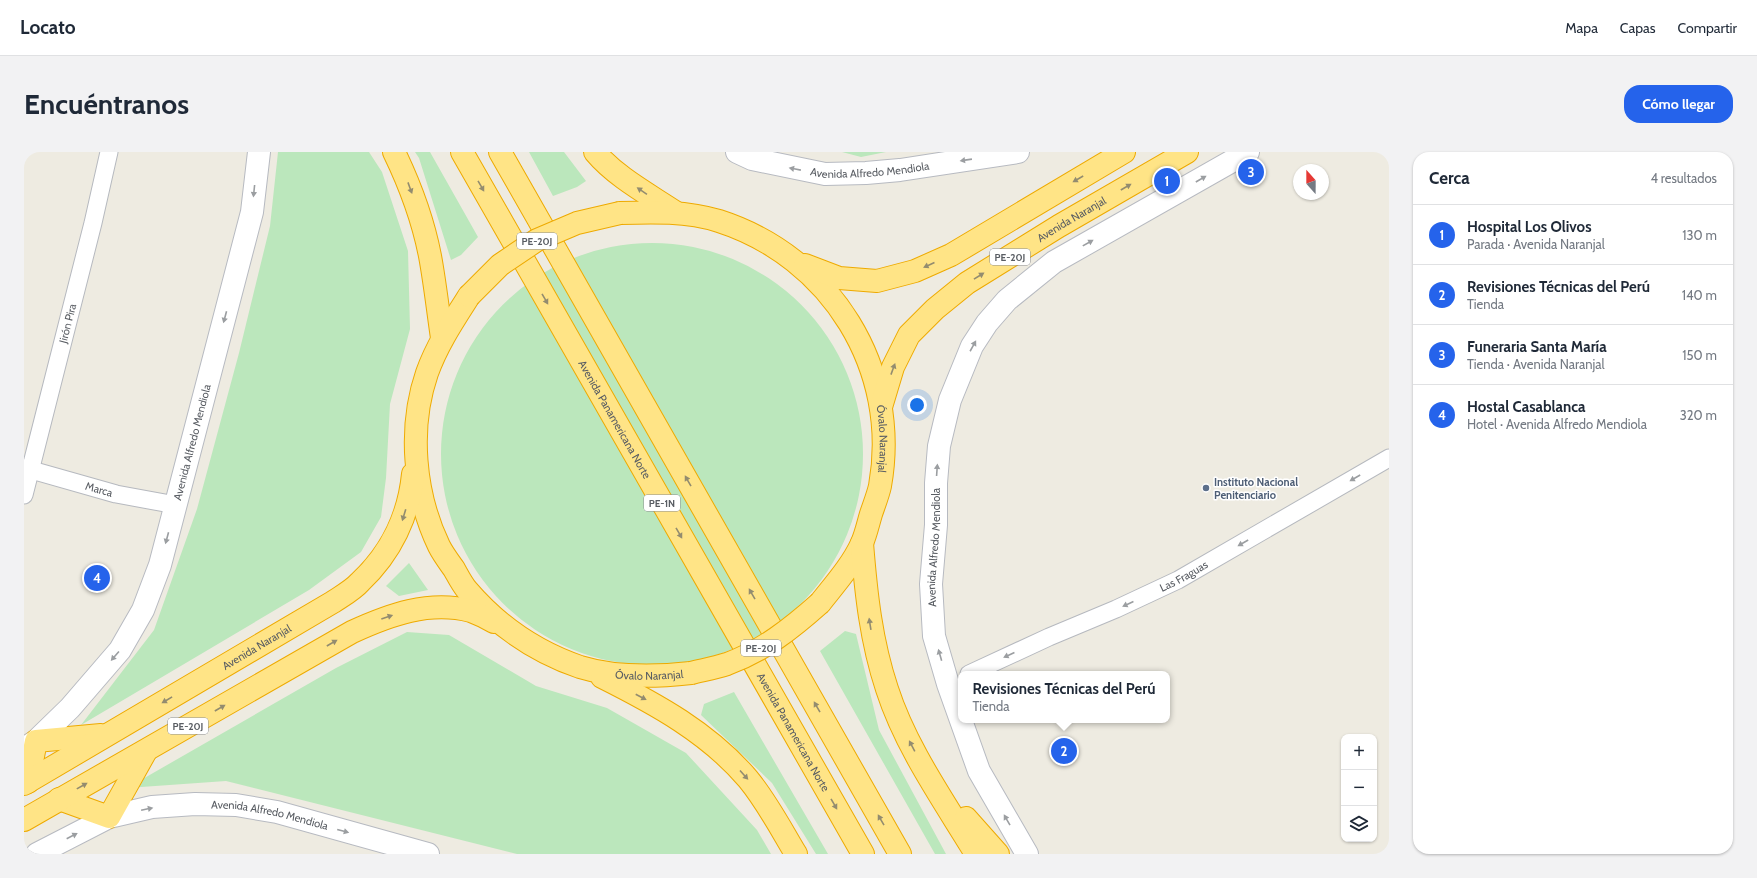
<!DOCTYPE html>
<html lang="es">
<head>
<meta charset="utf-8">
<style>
	:root { --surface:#fff; --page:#f2f2f3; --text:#1f2937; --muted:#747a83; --line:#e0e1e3; --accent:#2563eb }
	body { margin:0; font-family:Cabin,sans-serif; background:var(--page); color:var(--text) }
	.controls { position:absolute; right:12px; bottom:12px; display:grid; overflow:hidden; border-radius:8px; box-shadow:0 1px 3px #0004 }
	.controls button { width:36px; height:36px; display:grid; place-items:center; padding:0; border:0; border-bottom:1px solid var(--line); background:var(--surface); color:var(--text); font:20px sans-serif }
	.compass { position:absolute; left:1269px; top:12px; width:36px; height:36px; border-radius:50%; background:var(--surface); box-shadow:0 1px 3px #0004; rotate:339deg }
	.you { position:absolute; left:893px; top:253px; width:14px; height:14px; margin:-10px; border:3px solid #fff; border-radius:50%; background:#1a73e8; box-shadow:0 0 0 6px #1a73e833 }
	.badge { display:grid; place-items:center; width:26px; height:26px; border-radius:50%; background:var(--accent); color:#fff; font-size:13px; font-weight:700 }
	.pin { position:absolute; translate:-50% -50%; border:2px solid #fff; box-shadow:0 1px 4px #0006 }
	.popup { position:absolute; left:934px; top:519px; width:212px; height:52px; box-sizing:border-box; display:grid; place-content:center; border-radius:8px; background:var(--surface); filter:drop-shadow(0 1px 3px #0005); font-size:13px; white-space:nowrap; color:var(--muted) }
	.popup b { font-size:15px; color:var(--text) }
	.popup::after { content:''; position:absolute; left:50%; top:100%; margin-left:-8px; border:8px solid transparent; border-top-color:var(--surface) }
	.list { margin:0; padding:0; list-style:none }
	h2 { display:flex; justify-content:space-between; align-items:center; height:52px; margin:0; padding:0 16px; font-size:17px }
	h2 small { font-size:13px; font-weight:400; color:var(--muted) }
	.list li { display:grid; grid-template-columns:26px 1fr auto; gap:12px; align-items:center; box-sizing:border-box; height:60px; padding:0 16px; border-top:1px solid var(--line) }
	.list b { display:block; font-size:15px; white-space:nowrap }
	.list p { margin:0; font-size:13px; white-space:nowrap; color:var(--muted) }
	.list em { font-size:13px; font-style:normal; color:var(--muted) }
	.icon { flex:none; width:22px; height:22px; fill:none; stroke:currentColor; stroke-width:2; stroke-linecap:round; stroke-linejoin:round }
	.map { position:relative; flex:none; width:1365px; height:702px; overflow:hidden; border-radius:16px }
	header { display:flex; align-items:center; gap:24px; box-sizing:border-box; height:56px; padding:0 20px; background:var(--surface); border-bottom:1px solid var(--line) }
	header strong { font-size:19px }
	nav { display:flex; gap:22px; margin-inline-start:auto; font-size:14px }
	.intro { display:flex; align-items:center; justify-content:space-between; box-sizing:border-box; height:96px; padding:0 24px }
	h1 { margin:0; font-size:28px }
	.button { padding:10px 18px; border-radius:16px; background:var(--accent); color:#fff; font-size:14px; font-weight:700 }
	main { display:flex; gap:24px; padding:0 24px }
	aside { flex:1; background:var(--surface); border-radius:16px; box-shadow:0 1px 3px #0004 }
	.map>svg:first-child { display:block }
	.green { fill:#bbe7bc }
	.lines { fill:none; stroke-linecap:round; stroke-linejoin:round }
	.street-casing { stroke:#b6b9bf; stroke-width:19 }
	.secondary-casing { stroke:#b7bac1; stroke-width:24 }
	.highway-casing { stroke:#ea0; stroke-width:24 }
	.street { stroke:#fff; stroke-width:17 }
	.secondary { stroke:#fff; stroke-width:22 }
	.highway { stroke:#ffe486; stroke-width:22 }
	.highway-bridge-casing { stroke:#ea0; stroke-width:24; stroke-linecap:butt }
	.highway-bridge { stroke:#ffe486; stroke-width:22 }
	.oneway { fill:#9b9ea1 }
	.oneway2 { fill:#938c6f }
	.service-dot { fill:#5c6f8a; stroke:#fff; stroke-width:1.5 }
	.labels { text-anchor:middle; stroke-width:3; stroke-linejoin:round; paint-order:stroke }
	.shield { fill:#fff; stroke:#8b8e92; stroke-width:1 }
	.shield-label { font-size:10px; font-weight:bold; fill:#595d63 }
	.street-label { font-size:11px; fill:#595d63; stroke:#fff }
	.service-label { font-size:11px; font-weight:bold; fill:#4e5e75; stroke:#fff; text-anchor:start }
</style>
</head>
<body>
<header>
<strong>Locato</strong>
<nav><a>Mapa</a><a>Capas</a><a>Compartir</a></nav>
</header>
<div class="intro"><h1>Encuéntranos</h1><a class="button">Cómo llegar</a></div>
<main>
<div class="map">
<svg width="1365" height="702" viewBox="0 0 1365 702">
	<rect width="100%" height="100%" fill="#eeebe1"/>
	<!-- green -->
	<path class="green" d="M 254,0 L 345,0 L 358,20 L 384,99 L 386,177 L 366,252 L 362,326 L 357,365 L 337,400 L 285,438 L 57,573 L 130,478 L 173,357 L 215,201 L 246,74 Z
		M 391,0 L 406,0 L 454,85 L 437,103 L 427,108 L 395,6 Z
		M 505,0 L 540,0 L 562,29 L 553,35 L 529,44 Z
		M 818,0 L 862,0 L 837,5 Z
		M417 302a211 211 0 1 1 422 0a211 211 0 1 1-422 0Z
		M 385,411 L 404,438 L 375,444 L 362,434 Z
		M 821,479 L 832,482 L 855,578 L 922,702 L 911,702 L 796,499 Z
		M 383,480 L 425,483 L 512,534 L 583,556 L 662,601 L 733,678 L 747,702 L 493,702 L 202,629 L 103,636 L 312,516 Z
		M 710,540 L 804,702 L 792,702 L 748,631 L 677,563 L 680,552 Z"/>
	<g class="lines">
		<defs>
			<g id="street">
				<path id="s1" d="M 0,316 L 92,342 L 152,353"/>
				<path id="s2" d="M 0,343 L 69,71 L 85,0"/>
				<path id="s3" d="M 945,522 L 1025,485 L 1092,457 L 1154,428 L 1365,306"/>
			</g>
			<g id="secondary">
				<path id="s4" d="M 713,0 L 728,7 L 801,22 L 842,21 L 876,18 L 994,0"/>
				<path id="s5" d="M 3,595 L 12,589 L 46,556 L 96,498 L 119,458 L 136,413 L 228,60 L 235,0"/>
				<path id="s6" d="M 13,702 L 85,665 L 128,655 L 171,652 L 212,653 L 253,660 L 404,702"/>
				<path id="s7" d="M 1003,702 L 955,619 L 924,532 L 910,484 L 907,432 L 912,373 L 912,331 L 915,294 L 926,248 L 948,194 L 963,171 L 983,148 L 1030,110 L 1224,0"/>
			</g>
			<g id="highway">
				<path d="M 370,0 C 386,33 399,68 406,104 C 411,131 414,159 418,186"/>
				<path id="s8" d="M 438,0 L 839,702"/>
				<path d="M 476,0 L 876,702"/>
				<path d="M 571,0 C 592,25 624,42 651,60"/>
				<path id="s9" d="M 596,61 C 629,60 663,59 695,69 C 807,105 877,217 856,334 C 854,343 850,353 847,362 C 844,372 842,382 838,391 C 828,413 811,432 796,451"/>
				<path d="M 781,113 L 815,126 L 853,129 L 891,119 L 927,103 L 1100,0"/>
				<path id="s10" d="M 445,144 C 429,169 413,193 403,221 C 384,276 390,342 415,394 C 419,402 425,410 430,417 C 434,424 438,432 443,438 C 473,473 512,500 556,515 C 592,526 630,525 667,521"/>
				<path id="s11" d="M 857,255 L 869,215 L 885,183 L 911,157 L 943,131 L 1035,74 L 1163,0"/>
				<path d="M 838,391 C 842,441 847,489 863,537 C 882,596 920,649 952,702"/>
				<path d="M 578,525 C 632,552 685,581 724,627 C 743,650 757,677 772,702"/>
				<path d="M 4,630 L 12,589 L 77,583"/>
				<path id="s12" d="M 0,632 L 309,450 C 318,444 329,438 336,430 C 367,401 385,363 389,322"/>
				<path d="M 35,647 L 85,665 L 122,599"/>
				<path d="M 942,666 L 974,702"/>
				<path d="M 0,668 L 328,480 C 365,463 405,448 447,459 C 455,462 463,466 470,470"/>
			</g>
		</defs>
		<!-- street casing -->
		<use href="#street" class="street-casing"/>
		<!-- secondary casing -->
		<use href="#secondary" class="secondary-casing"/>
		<!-- highway casing -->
		<use href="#highway" class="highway-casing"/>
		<!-- street -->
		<use href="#street" class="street"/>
		<!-- secondary -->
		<use href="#secondary" class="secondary"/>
		<!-- highway -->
		<use href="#highway" class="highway"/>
		<defs>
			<path id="highway-bridge" d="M 445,144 L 476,113 L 513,88 L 553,71 L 596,61
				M 667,521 C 679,518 691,516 703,512 C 739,499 768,476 796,451"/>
		</defs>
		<!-- highway-bridge casing -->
		<use href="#highway-bridge" class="highway-bridge-casing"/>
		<!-- highway-bridge -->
		<use href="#highway-bridge" class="highway-bridge"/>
	</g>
	<!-- one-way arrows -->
	<defs><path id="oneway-solid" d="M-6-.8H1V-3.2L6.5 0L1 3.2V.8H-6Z"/></defs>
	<g class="oneway">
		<use href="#oneway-solid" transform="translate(942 8) rotate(172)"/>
		<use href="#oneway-solid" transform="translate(771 17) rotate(-169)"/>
		<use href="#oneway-solid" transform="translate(1177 27) rotate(-30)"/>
		<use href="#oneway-solid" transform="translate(230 39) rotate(96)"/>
		<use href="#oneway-solid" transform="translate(1064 91) rotate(-29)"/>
		<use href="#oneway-solid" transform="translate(201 165) rotate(105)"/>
		<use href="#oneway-solid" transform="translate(949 194) rotate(-61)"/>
		<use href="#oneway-solid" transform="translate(913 318) rotate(-86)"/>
		<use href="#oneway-solid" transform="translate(1331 326) rotate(150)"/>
		<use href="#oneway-solid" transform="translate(143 386) rotate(105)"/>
		<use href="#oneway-solid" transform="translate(1219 391) rotate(150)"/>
		<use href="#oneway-solid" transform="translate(1104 452) rotate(155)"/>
		<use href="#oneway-solid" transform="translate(916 503) rotate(-106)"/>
		<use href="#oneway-solid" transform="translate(985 503) rotate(155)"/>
		<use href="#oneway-solid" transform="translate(91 504) rotate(131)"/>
		<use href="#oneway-solid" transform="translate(123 657) rotate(-12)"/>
		<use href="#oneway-solid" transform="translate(983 668) rotate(-120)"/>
		<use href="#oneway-solid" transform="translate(319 679) rotate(15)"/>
		<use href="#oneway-solid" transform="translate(48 684) rotate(-27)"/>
	</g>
	<g class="oneway2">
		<use href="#oneway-solid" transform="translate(1054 27) rotate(150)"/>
		<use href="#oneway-solid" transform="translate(457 34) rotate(60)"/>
		<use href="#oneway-solid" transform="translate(1102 35) rotate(-30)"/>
		<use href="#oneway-solid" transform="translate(386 36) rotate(70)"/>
		<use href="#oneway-solid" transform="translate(618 39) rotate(-146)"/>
		<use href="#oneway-solid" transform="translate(905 113) rotate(156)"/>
		<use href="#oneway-solid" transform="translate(955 124) rotate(-32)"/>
		<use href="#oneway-solid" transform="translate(521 147) rotate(60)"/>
		<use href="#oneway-solid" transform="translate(869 217) rotate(-70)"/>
		<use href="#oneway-solid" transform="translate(664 329) rotate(-120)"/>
		<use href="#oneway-solid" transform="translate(380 363) rotate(107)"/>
		<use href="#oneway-solid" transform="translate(655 381) rotate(60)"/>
		<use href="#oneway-solid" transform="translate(728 442) rotate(-120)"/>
		<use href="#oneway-solid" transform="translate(363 465) rotate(-19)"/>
		<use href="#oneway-solid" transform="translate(846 472) rotate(-99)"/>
		<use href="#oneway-solid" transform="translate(308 491) rotate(-30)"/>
		<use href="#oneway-solid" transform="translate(617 545) rotate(28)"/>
		<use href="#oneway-solid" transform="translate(143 548) rotate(149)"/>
		<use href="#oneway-solid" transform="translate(793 555) rotate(-120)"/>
		<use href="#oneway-solid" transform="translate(196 556) rotate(-30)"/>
		<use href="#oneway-solid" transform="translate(888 594) rotate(-118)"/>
		<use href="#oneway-solid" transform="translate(720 623) rotate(48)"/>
		<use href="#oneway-solid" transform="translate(58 634) rotate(-29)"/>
		<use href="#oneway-solid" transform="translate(810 652) rotate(60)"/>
		<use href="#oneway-solid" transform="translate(857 668) rotate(-120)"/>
	</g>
	<!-- markers -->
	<circle class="service-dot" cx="1182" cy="336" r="4"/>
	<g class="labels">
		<!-- shield labels -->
		<g class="shield">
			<rect x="493" y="81" width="40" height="16" rx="3"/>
			<rect x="966" y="97" width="40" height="16" rx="3"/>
			<rect x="620" y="343" width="36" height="16" rx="3"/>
			<rect x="717" y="488" width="40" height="16" rx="3"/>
			<rect x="144" y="566" width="40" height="16" rx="3"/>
		</g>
		<g class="shield-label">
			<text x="513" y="93">PE-20J</text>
			<text x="986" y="109">PE-20J</text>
			<text x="638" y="355">PE-1N</text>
			<text x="737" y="500">PE-20J</text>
			<text x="164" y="578">PE-20J</text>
		</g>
		<!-- street labels -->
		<g class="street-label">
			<text dy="4" stroke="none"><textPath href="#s4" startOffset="136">Avenida Alfredo Mendiola</textPath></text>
			<text dy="4" stroke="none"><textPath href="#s11" startOffset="278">Avenida Naranjal</textPath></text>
			<text dy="4" stroke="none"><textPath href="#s2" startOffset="177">Jirón Pira</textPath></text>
			<text dy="4" stroke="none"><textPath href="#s8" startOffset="308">Avenida Panamericana Norte</textPath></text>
			<text dy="4" stroke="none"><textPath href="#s9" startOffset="391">Óvalo Naranjal</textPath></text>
			<text dy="4" stroke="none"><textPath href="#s5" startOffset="356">Avenida Alfredo Mendiola</textPath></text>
			<text dy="4" stroke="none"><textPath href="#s1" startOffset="78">Marca</textPath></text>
			<text dy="4" stroke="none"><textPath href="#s7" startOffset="327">Avenida Alfredo Mendiola</textPath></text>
			<text dy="4" stroke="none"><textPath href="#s3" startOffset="236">Las Fraguas</textPath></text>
			<text dy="4" stroke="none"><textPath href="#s12" startOffset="270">Avenida Naranjal</textPath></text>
			<text dy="4" stroke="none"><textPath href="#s10" startOffset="526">Óvalo Naranjal</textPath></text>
			<text dy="4" stroke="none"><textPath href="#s8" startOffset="668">Avenida Panamericana Norte</textPath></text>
			<text dy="4" stroke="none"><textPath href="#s6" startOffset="244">Avenida Alfredo Mendiola</textPath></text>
		</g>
		<!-- service labels -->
		<g class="service-label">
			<text x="1190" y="334">Instituto Nacional<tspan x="1190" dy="13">Penitenciario</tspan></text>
		</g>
	</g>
</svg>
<div class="controls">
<button>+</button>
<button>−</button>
<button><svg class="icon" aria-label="layers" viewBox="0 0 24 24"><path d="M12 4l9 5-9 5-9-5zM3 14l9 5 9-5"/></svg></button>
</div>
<svg class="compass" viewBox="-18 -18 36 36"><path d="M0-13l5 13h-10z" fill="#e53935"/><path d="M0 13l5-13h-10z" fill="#747a83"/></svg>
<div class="you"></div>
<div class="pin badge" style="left:1143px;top:29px">1</div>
<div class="pin badge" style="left:1040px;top:599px">2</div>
<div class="popup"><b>Revisiones Técnicas del Perú</b>Tienda</div>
<div class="pin badge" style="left:1227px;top:20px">3</div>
<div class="pin badge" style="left:73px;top:426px">4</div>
</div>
<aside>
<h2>Cerca<small>4 resultados</small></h2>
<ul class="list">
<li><span class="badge">1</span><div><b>Hospital Los Olivos</b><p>Parada · Avenida Naranjal</p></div><em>130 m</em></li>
<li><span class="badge">2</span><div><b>Revisiones Técnicas del Perú</b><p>Tienda</p></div><em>140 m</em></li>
<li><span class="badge">3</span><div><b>Funeraria Santa María</b><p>Tienda · Avenida Naranjal</p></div><em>150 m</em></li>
<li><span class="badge">4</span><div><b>Hostal Casablanca</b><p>Hotel · Avenida Alfredo Mendiola</p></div><em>320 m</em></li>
</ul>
</aside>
</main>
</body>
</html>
